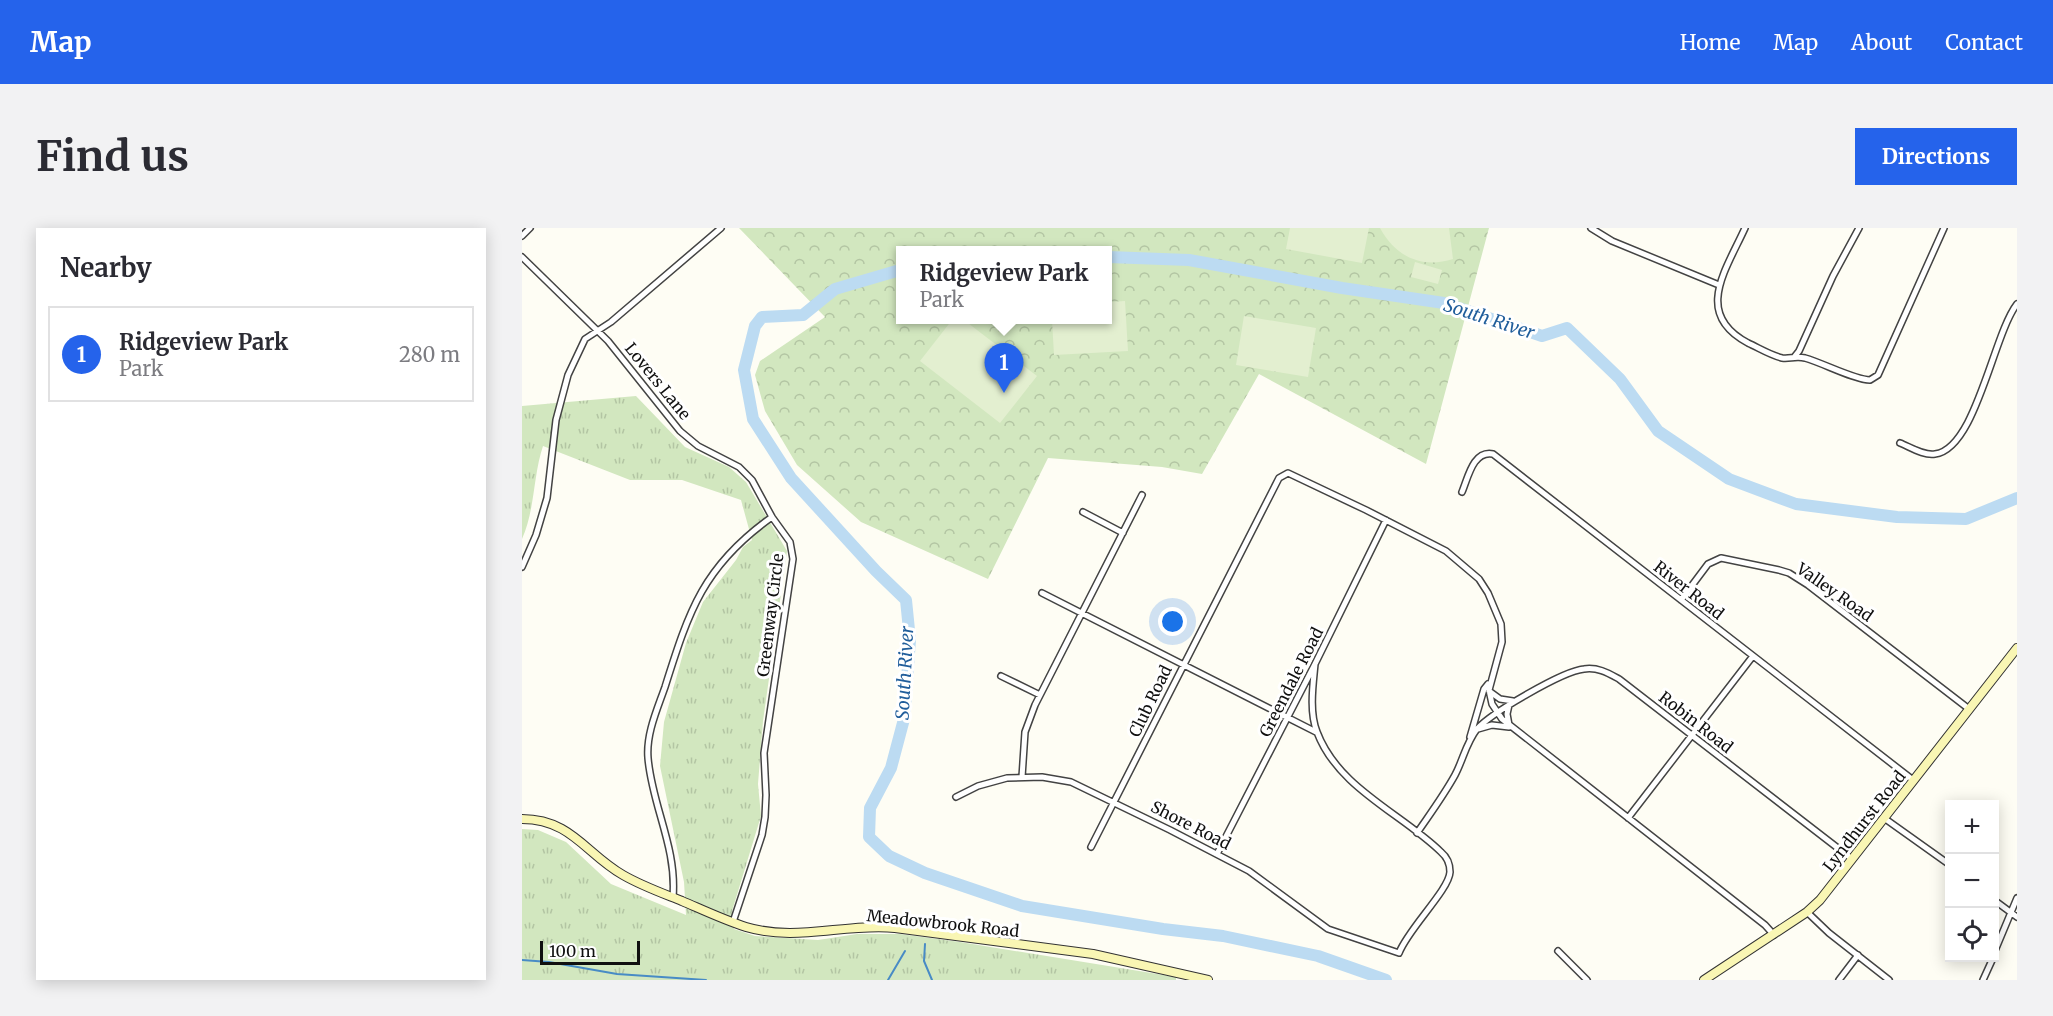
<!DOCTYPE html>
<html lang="en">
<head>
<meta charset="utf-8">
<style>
	:root { --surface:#fff; --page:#f2f2f3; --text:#2b2b33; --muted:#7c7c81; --line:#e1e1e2; --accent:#2563eb }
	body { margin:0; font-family:Merriweather,serif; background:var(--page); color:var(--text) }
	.controls { position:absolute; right:18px; bottom:18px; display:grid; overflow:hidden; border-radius:0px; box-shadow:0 3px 15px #0003 }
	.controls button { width:54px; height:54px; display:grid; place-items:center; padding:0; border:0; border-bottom:2px solid var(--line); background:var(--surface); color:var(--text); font:30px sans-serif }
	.scale { position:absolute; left:18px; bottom:15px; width:100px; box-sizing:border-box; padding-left:6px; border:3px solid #101010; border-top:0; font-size:16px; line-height:21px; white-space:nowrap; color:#101010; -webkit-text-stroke:4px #fff; paint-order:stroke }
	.you { position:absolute; left:651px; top:394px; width:21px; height:21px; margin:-15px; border:4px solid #fff; border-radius:50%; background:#1a73e8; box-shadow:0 0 0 9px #1a73e833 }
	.badge { display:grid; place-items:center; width:39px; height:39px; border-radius:50%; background:var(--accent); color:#fff; font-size:20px; font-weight:700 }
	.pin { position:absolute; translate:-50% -50px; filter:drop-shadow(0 2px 3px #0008) }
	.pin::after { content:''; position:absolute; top:32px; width:21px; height:18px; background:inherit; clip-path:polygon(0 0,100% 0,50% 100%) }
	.popup { position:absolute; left:374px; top:18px; width:216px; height:78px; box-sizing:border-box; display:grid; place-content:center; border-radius:0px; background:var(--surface); filter:drop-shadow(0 2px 4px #0005); font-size:20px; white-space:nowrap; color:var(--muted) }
	.popup b { font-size:22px; color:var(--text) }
	.popup::after { content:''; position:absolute; left:50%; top:100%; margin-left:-12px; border:12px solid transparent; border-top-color:var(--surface) }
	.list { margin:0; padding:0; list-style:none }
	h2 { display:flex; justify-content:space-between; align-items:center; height:78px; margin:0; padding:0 24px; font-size:26px }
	h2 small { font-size:20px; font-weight:400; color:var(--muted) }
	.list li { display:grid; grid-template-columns:39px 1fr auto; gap:18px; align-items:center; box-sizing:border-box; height:96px; margin:0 12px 12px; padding:0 12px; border:2px solid var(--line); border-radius:0px }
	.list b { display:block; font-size:22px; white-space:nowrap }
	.list p { margin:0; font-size:20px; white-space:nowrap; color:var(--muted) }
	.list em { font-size:20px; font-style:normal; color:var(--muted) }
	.icon { flex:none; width:33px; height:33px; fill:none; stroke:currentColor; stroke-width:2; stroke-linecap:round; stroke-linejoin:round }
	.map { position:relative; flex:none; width:1495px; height:752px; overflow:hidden; border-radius:0px }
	header { display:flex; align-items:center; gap:36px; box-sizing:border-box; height:84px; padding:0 30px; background:var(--accent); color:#fff }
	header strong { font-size:28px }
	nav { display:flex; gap:33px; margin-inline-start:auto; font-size:21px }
	.intro { display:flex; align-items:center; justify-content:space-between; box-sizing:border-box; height:144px; padding:0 36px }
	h1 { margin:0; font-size:42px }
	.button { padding:15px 27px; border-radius:0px; background:var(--accent); color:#fff; font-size:21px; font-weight:700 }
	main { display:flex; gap:36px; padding:0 36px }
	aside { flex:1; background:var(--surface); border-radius:0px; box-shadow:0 3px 15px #0003 }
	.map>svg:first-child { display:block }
	.grass { fill:url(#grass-tufts) }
	.park { fill:url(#park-crowns); fill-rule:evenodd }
	.pitch { fill:#e3efd0 }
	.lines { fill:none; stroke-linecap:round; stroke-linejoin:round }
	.stream { stroke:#488bc5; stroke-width:2 }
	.river { stroke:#bcdbf2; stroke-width:12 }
	.street-casing { stroke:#434343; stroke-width:8 }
	.secondary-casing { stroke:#323232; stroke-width:10 }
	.street { stroke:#fff; stroke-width:5 }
	.secondary { stroke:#f9f6b4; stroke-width:8 }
	.labels { text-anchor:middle; stroke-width:6; stroke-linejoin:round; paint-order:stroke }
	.street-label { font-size:16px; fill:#101010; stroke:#fff }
	.water-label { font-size:18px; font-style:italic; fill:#215e9b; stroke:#fff }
</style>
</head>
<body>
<header>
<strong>Map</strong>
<nav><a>Home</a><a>Map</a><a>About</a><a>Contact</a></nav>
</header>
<div class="intro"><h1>Find us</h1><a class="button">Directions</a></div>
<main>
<aside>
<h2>Nearby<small></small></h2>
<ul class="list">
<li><span class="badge">1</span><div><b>Ridgeview Park</b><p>Park</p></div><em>280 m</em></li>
</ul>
</aside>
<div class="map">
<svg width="1495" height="752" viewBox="0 0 1495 752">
	<defs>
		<pattern id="grass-tufts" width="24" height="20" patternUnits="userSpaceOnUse" patternTransform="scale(1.5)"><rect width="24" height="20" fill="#d2e7bf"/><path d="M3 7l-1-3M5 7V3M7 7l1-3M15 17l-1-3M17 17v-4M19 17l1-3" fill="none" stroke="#b3c5a3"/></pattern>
		<pattern id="park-crowns" width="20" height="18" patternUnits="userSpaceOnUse" patternTransform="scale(1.5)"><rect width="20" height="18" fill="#d2e7bf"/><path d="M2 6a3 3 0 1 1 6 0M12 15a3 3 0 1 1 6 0" fill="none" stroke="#b3c5a3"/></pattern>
	</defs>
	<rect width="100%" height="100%" fill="#fefdf4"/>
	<!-- grass -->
	<path class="grass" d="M 114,168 L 163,219 L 207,239 L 224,254 L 265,323 L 241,493 L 236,556 L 239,588 L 210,683 L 212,701 L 233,708 L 296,712 L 335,706 L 378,706 L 438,714 L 654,749 L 654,752 L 0,752 L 0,601 L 16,602 L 44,614 L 89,656 L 164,687 L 162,654 L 138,538 L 142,494 L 164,415 L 181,374 L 214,332 L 221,319 L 230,312 L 219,272 L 160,252 L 108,252 L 21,218 C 11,248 13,282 0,311 L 0,178 Z"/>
	<!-- park -->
	<path class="park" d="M 217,0 L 967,0 L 904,236 L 737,146 L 680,246 L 640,239 L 526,230 L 466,351 L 339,294 L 275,237 L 243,183 L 233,147 L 238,133 L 303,89 ZM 378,22 L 586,22 L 586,92 L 378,92 Z"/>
	<!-- pitch -->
	<path class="pitch" d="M 768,0 L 847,0 L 840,35 L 764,21 Z
		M 858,0 L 927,0 L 931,31 C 900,41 874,29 858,0 Z
		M 893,34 L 920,42 L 916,56 L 889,49 Z
		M 603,73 L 606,123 L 532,127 L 530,92 L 586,92 L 586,74 Z
		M 722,88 L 794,100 L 786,149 L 714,137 Z
		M 430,92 L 442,92 L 515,148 L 478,195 L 398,133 Z"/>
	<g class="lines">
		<!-- stream -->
		<path class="stream" d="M 403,716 L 402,733 L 410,752
			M 0,732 L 27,734 L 95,746 L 184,752
			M 366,752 L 383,723"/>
		<!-- river -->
		<path class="river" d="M 586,29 L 667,32 L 820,60 L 922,75 L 1020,108 L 1045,100 L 1098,151 L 1136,203 L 1207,251 L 1274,276 L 1375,289 L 1444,291 L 1495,270
			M 378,42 L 313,61 L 281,87 L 240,89 L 233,98 L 222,142 L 231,191 L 269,250 L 354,343 L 384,372 L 388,412 L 382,491 L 369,540 L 348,580 L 347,609 L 367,628 L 403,645 L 500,678 L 641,701 L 701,708 L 796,728 L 864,752"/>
		<defs>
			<path id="street" d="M 1069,0 L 1090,13 L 1197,57
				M 1223,0 C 1204,42 1171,86 1226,115 C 1237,120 1248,127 1260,130 C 1268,131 1273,128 1283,130 C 1301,135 1333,152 1348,152 L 1356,147 L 1422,0
				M 0,8 L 8,0
				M 0,29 L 86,113 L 158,203 L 176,218 L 217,239 L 230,252 L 250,289 L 268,314 L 271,331 L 242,525 L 244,567 L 243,589 L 240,607 L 211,694
				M 1273,128 L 1277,123 L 1311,48 L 1337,0
				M 1378,215 C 1388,219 1402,228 1413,226 C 1454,221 1471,107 1495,76
				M 940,264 C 946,250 951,222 971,226 L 1391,552
				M 561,284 L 601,305
				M 0,339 L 14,307 L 25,270 L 34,192 L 46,147 L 63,111 L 89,94 L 199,0
				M 520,365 L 794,504
				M 1159,372 L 1186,336 L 1199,330 L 1257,342 L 1267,345 L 1286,357 L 1447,481
				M 479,448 L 518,467
				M 967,463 L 978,471 L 991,473
				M 987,477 L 985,486 L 987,497
				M 956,501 L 970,497 L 987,499
				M 948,509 L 962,461 L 966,456
				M 500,549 L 503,504 L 513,477 L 620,267
				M 434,569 L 456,558 L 485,550 L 520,549 L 549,554 L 648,602 L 727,643 L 806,701 L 877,725 C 886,701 927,662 928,644 C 928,636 925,629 919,624 C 879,585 816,560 795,504 C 787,484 791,457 793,436
				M 1106,590 L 1231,428
				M 1362,590 L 1428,637
				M 895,605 C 908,586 922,567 933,547 C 941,532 944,515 955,501 C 969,485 1041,443 1062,441 C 1076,439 1086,445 1097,451 L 1330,631
				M 569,619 L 757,250 L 766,245 L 844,282 L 924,323 L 957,351 L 966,365 L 979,396 L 980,414 L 967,462 L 970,476 L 980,491 L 1243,697 L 1252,707
				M 695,626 L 793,436 L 864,292
				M 151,669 C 155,619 130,578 126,530 C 124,506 135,482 143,459 C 167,383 181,338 250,289
				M 1472,672 L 1495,689
				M 1285,684 L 1307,705 L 1367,752
				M 1036,723 L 1065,752
				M 1472,725 L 1495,670
				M 1317,752 L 1336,727
				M 1461,752 L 1471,730"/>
			<path id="secondary" d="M 0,591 C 49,591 64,626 101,647 C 120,658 140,665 160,673 C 181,682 202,692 224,699 C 274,714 323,695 373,700 L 571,726 L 686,752
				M 1182,752 L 1285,684 L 1298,672 L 1495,420"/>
		</defs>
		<!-- street casing -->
		<use href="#street" class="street-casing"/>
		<!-- secondary casing -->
		<use href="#secondary" class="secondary-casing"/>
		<!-- street -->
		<use href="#street" class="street"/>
		<!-- secondary -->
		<use href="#secondary" class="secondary"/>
	</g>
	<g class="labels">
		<!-- street labels -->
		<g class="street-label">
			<text transform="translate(136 153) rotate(51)" y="6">Lovers Lane</text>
			<text transform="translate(1167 362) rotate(38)" y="6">River Road</text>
			<text transform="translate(1313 364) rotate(35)" y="6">Valley Road</text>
			<text transform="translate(248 387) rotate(-83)" y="6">Greenway Circle</text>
			<text transform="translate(769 454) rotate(-63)" y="6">Greendale Road</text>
			<text transform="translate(628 473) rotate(-64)" y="6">Club Road</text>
			<text transform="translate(1174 494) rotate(38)" y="6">Robin Road</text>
			<text transform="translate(1342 593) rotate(-52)" y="6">Lyndhurst Road</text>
			<text transform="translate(669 597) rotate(27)" y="6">Shore Road</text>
			<text transform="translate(421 695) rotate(6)" y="6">Meadowbrook Road</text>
		</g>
		<!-- water labels -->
		<g class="water-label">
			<text transform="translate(967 91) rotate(18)" y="6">South River</text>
			<text transform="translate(383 445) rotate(-87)" y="6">South River</text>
		</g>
	</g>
</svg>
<div class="controls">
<button>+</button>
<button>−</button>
<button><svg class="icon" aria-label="locate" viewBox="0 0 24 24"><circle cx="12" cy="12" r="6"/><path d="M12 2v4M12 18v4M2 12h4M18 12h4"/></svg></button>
</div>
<div class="scale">100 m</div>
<div class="you"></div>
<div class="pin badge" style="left:482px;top:165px">1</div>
<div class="popup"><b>Ridgeview Park</b>Park</div>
</div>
</main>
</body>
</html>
